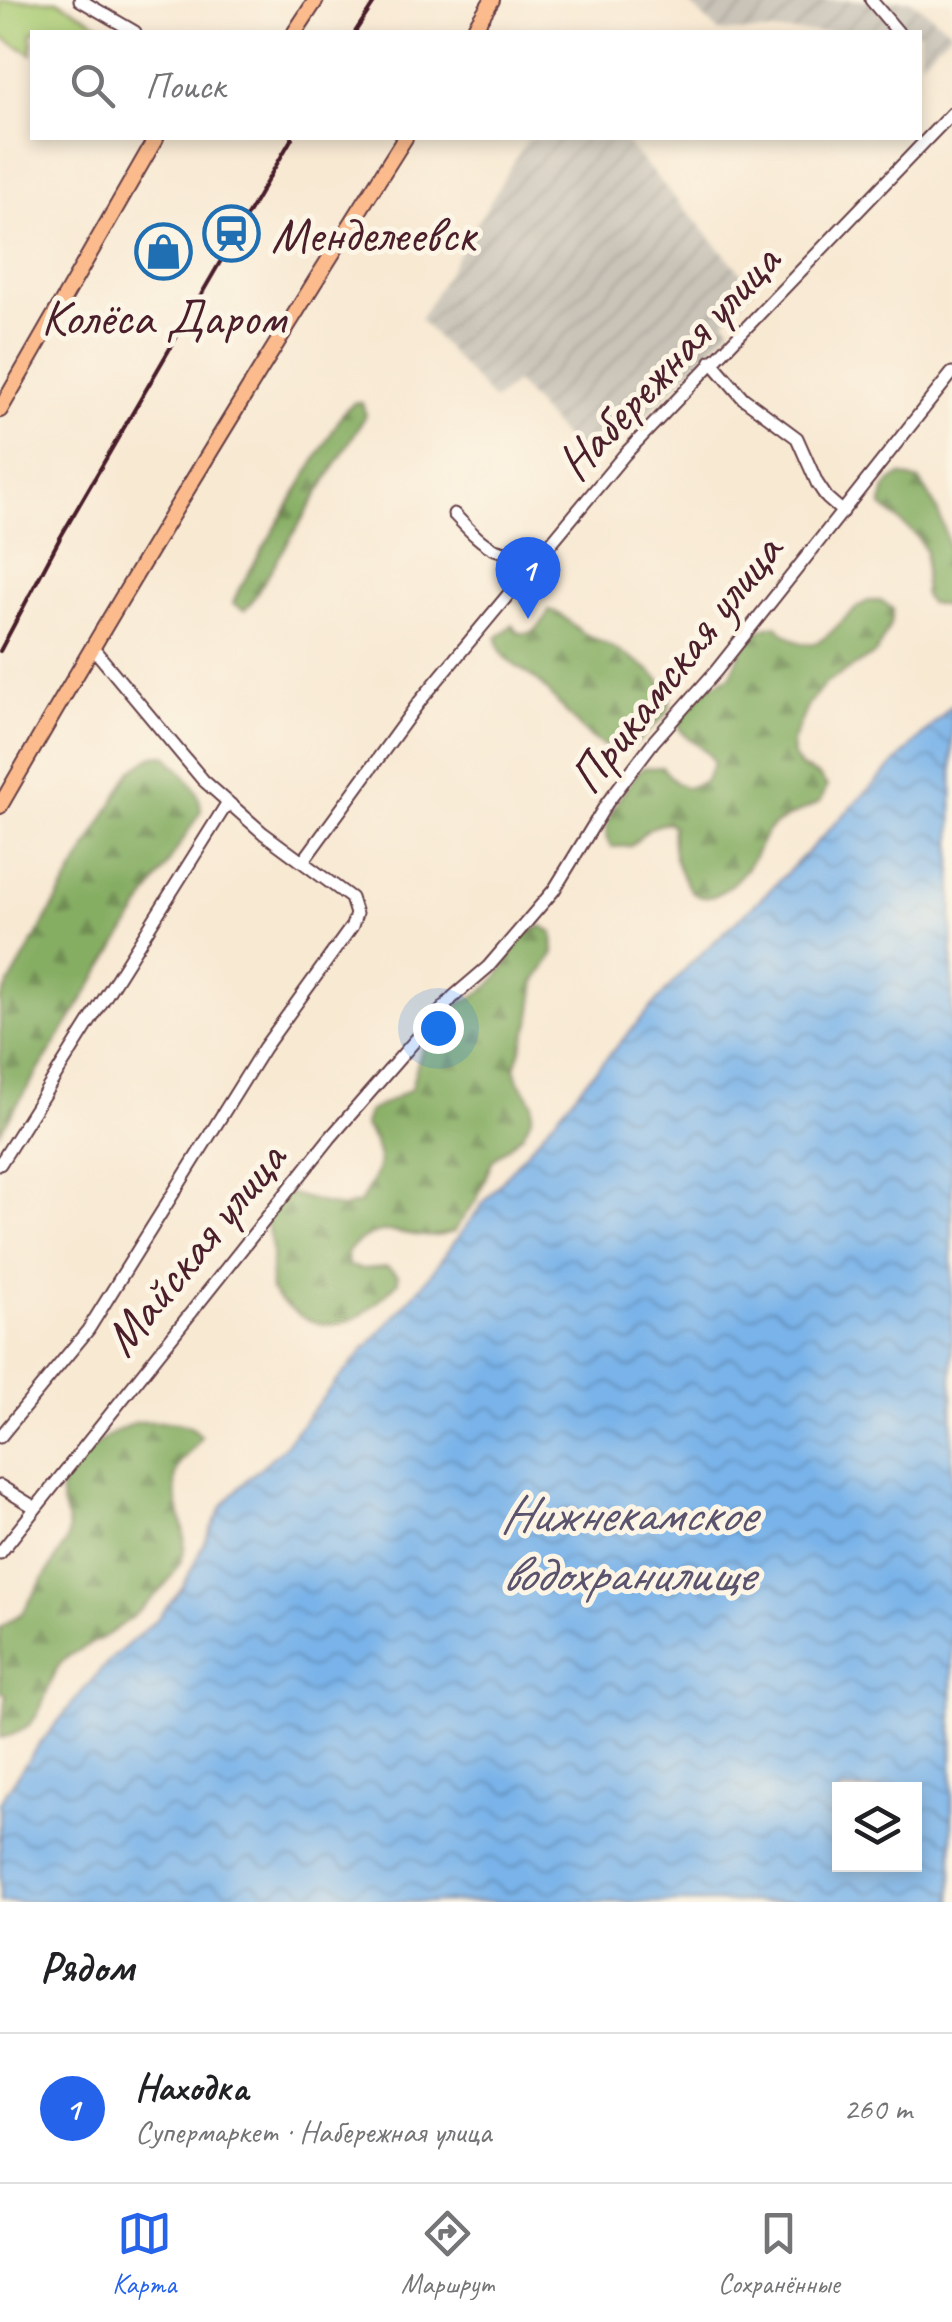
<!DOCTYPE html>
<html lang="ru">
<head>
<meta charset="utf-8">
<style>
	:root { --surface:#fff; --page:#f6f6f6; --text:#202124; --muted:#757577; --line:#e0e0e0; --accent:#2563eb }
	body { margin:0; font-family:Caveat,sans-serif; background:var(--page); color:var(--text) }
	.controls { position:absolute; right:30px; bottom:30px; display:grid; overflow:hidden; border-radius:0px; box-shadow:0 5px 15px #0003 }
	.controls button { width:90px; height:90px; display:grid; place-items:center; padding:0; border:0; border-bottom:2px solid var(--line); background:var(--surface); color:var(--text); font:50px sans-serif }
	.you { position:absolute; left:438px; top:1028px; width:35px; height:35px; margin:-25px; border:8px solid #fff; border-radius:50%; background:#1a73e8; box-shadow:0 0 0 15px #1a73e833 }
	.badge { display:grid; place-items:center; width:65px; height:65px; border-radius:50%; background:var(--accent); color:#fff; font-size:32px; font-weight:700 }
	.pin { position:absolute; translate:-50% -82px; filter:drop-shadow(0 2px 5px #0008) }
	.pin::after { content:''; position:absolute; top:52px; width:35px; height:30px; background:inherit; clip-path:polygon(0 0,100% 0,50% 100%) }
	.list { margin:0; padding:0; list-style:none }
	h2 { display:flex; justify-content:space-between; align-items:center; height:130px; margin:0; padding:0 40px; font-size:42px }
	h2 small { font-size:32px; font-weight:400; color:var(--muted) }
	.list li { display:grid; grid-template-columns:65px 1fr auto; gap:30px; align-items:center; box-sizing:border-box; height:150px; padding:0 40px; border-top:2px solid var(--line) }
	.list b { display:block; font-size:38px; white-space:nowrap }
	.list p { margin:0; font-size:32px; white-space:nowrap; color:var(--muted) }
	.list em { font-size:32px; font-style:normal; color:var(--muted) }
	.icon { flex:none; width:55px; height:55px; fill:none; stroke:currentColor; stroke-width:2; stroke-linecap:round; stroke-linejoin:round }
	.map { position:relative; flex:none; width:952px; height:1902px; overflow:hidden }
	.search { position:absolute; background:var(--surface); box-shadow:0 5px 15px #0003; left:30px; right:30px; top:30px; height:110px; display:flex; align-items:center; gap:25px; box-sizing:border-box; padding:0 35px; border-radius:0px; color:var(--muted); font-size:38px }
	.sheet { height:280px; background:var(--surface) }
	nav { display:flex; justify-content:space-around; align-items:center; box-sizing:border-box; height:140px; border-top:2px solid var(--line); background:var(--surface); font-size:28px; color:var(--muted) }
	nav a { display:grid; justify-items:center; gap:5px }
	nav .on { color:var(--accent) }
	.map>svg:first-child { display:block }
	.industrial { fill:url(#industrial-furrows) }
	.forest { fill:url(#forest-firs); stroke:#686648; stroke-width:2.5 }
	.park { fill:#a8ca72; stroke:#79744e; stroke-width:2.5 }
	.water { fill:url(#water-waves); stroke:#62698a; stroke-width:2.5; fill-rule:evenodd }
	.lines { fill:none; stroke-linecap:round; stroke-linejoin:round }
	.minor-casing { stroke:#643d44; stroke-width:15 }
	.major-casing { stroke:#643d44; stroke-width:18 }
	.minor { stroke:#fff; stroke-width:11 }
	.major { stroke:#fbbb8d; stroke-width:14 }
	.rail { stroke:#4a1f2b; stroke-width:4 }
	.labels { text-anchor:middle; stroke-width:10; stroke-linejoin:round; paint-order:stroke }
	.poi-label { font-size:50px; fill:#4a1f2b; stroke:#fcf5e5; text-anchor:start }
	.street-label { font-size:50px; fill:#4a1f2b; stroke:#fcf5e5 }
	.water-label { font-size:52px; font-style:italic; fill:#5a536e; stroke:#fcf5e5 }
</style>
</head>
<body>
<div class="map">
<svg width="952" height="1902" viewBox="0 0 952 1902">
	<defs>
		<pattern id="industrial-furrows" width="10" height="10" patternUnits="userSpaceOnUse" patternTransform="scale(2.5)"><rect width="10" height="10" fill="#c9c3b8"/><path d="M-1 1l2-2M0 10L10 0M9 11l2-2" fill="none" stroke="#aea79e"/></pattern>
		<pattern id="forest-firs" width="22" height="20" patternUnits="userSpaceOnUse" patternTransform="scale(2.5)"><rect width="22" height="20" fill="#86ae64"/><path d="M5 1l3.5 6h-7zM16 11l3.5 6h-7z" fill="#708d53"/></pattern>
		<pattern id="water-waves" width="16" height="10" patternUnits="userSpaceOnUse" patternTransform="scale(2.5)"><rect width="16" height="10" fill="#79b3e9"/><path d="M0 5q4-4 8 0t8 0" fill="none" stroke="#6591bd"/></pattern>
	</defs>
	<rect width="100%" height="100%" fill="#fcf5e5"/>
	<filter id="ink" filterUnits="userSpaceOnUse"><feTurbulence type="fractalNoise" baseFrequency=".01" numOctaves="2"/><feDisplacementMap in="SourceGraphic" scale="20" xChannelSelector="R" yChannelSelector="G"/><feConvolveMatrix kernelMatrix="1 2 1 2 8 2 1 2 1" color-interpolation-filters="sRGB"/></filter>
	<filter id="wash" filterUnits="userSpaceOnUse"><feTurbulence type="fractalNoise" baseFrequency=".0048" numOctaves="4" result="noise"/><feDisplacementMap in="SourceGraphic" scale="40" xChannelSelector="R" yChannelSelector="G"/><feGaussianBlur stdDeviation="2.25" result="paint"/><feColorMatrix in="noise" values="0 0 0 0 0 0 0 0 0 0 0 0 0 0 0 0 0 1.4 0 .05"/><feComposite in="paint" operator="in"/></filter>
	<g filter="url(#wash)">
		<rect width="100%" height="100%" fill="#f8e9d3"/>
		<!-- industrial -->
		<path class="industrial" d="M 686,0 L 911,0 L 952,31 L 920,62 L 920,32 L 719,32 Z
			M 528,138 L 622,138 L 745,277 L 757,285 L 725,320 L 731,327 L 641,421 L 588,466 L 516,382 L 494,401 L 420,319 Z"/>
		<!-- forest -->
		<path class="forest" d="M 355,402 L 362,403 L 366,415 L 249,606 L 244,610 L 233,604 L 238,591 L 345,410 Z
			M 901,475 L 920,481 C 950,522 952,558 952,607 L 929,603 L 924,596 L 926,552 L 917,536 L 882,506 C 882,490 887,483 901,475 Z
			M 868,601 L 882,601 L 893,609 L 891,623 L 876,653 L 825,684 L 808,705 L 792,742 L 793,756 L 800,767 L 819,776 L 827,786 L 821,801 C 806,811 778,818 767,832 C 761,840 758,851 752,860 C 740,879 705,917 687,885 C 675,863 671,851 673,826 L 668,822 L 650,828 L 631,846 L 612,847 C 592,828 628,785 642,768 L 662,767 L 675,782 L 687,788 L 705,781 L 714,763 C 707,746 690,744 679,728 L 680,721 L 706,688 L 730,676 C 745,649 739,633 776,625 C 821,672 832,618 868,601 Z
			M 549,610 C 565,613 572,628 587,635 C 610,646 687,679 666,714 C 662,720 654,725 649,730 C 641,738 631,751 618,750 C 591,748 560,704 543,686 C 526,668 500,665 497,638 L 512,625 L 517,632 C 536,638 542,624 549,610 Z
			M 166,755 C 182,773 200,786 201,811 L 0,1132 L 0,1000 L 131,771 L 153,756 Z
			M 542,926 L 553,933 L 554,953 L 536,981 L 530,1023 L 515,1067 L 519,1081 L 533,1103 L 532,1116 L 523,1134 L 492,1161 L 477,1199 L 453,1232 C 407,1248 389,1210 347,1252 L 348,1265 L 360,1269 L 387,1267 L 398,1275 L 398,1282 C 369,1311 342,1339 301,1316 C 289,1309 279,1301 271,1290 C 270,1277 273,1262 272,1249 C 268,1220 258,1216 283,1192 L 341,1208 L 360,1203 C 380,1167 388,1161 364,1125 L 368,1112 L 411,1089 C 418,1059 426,1026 453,1008 C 465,1000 482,994 492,983 C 510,965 515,934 542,926 Z
			M 137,1422 C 157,1422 188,1418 201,1436 C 196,1450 179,1457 176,1472 C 170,1502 194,1535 180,1563 C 165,1591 130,1621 104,1637 C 90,1645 76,1649 64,1660 C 39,1683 53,1728 0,1738 L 6,1694 L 0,1692 L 0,1628 L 23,1612 L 66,1542 C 73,1522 63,1515 61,1497 C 57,1466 113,1430 137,1422 Z"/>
		<!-- park -->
		<path class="park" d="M 0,0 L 57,0 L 113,32 L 32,32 L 32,54 L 0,36 Z"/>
		<!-- water -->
		<path class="water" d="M 952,705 L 952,1902 L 0,1902 L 0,1802 L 34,1751 L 82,1692 L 107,1663 L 158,1618 L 183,1586 L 222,1507 L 246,1480 L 282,1449 L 327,1392 L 423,1284 L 481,1206 L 587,1080 L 689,965 L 773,887 ZM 840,1790 L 914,1790 L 914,1864 L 840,1864 Z"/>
	</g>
	<g filter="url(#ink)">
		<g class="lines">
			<defs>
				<path id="minor" d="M 80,0 L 135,32
					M 871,0 L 898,32
					M 711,361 L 743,398 L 797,438 L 817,483 L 827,498 L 843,512
					M 454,514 C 489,551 497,560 548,546
					M 304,860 L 420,701 L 625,454 L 952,113
					M 0,1164 L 228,802
					M 0,1437 L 88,1330 L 264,1048 L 352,926 L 356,914 L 351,898 L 263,833 L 203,780 L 92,647
					M 0,1486 L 34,1507
					M 0,1553 L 330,1138 L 453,997 L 488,967 L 554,890 L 607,803 L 654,741 L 716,671 L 952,373"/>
				<path id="major" d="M 295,32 L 316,0
					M 472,32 L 492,0
					M 0,410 L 156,138
					M 0,806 C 130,580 266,358 405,138"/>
			</defs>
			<!-- minor casing -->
			<use href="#minor" class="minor-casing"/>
			<!-- major casing -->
			<use href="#major" class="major-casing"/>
			<!-- minor -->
			<use href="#minor" class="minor"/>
			<!-- major -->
			<use href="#major" class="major"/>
			<!-- rail -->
			<path class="rail" d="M 355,32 L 376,0
				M 0,651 L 60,538 L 292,138"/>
		</g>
	</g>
	<!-- icons -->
	<defs>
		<symbol id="station-ring" viewBox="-11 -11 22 22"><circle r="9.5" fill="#fcf5e5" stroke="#1f6fb2" stroke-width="1.5"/><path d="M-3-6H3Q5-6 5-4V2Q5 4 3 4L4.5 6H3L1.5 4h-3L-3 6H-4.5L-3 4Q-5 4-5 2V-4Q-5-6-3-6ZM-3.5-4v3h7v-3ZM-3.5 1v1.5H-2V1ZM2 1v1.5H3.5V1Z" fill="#1f6fb2"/></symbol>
		<symbol id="shop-ring" viewBox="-11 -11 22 22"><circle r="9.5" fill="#fcf5e5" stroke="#1f6fb2" stroke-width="1.5"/><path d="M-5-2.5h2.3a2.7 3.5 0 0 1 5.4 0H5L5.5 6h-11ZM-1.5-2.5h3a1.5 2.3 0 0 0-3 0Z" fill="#1f6fb2"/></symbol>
	</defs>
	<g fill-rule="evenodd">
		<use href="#station-ring" x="200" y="202" width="63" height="63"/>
		<use href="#shop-ring" x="132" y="220" width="63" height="63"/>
	</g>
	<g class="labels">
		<!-- poi labels -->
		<g class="poi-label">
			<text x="271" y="251">Менделеевск</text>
			<text x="163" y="334" text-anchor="middle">Колёса Даром</text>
		</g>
		<!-- street labels -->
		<g class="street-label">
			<text transform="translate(667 361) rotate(-47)" y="18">Набережная улица</text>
			<text transform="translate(674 663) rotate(-52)" y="18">Прикамская улица</text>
			<text transform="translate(193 1248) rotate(-51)" y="18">Майская улица</text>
		</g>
		<!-- water labels -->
		<g class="water-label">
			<text x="627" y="1531">Нижнекамское<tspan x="627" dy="60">водохранилище</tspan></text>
		</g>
	</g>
</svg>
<div class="controls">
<button><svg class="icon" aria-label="layers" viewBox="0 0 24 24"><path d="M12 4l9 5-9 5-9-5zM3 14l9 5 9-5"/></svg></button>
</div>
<div class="you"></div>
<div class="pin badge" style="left:528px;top:619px">1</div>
<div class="search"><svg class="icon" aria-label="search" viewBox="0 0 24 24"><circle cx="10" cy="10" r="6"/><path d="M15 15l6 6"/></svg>Поиск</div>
</div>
<section class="sheet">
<h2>Рядом<small></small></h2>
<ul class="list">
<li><span class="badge">1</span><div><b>Находка</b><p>Супермаркет · Набережная улица</p></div><em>260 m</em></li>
</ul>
</section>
<nav>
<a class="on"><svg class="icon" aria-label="map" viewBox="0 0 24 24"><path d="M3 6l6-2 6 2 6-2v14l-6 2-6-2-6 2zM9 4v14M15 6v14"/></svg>Карта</a>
<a><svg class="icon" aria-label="directions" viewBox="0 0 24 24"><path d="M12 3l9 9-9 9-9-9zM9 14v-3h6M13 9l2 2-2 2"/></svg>Маршрут</a>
<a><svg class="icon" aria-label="saved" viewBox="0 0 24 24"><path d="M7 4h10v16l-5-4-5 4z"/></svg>Сохранённые</a>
</nav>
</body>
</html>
